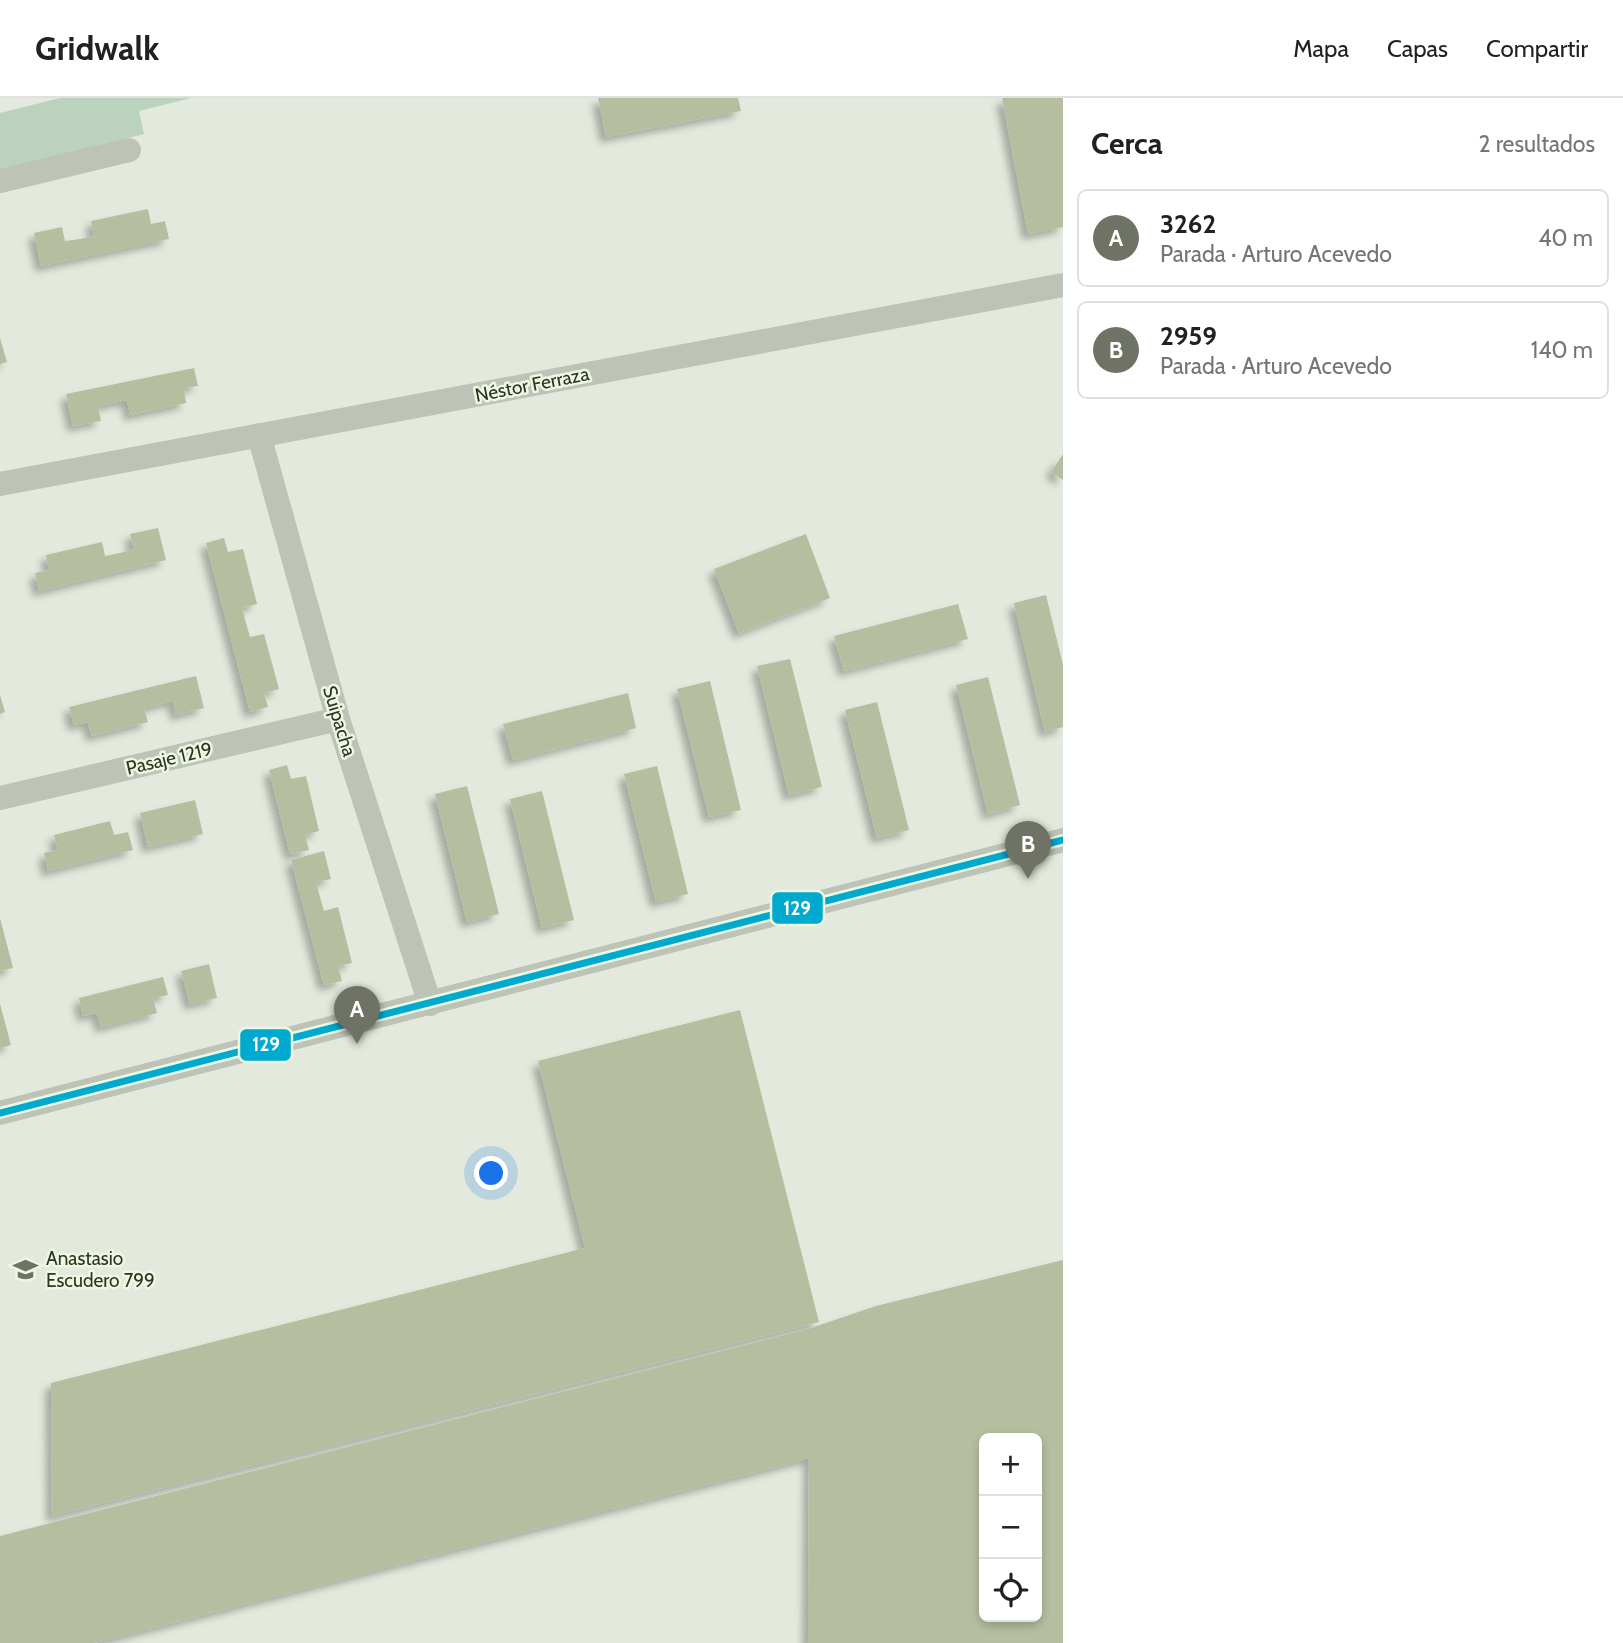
<!DOCTYPE html>
<html lang="es">
<head>
<meta charset="utf-8">
<style>
	:root { --surface:#fff; --page:#f2f2f2; --text:#202124; --muted:#757577; --line:#e0e0e0; --accent:#6e7365 }
	body { margin:0; font-family:Cabin,sans-serif; background:var(--page); color:var(--text) }
	.controls { position:absolute; right:21px; bottom:21px; display:grid; overflow:hidden; border-radius:10px; box-shadow:0 4px 10px #0003 }
	.controls button { width:63px; height:63px; display:grid; place-items:center; padding:0; border:0; border-bottom:2px solid var(--line); background:var(--surface); color:var(--text); font:35px sans-serif }
	.you { position:absolute; left:492px; top:1076px; width:24px; height:24px; margin:-18px; border:5px solid #fff; border-radius:50%; background:#1a73e8; box-shadow:0 0 0 10px #1a73e833 }
	.badge { display:grid; place-items:center; width:46px; height:46px; border-radius:50%; background:var(--accent); color:#fff; font-size:23px; font-weight:700 }
	.pin { position:absolute; translate:-50% -58px; filter:drop-shadow(0 2px 4px #0008) }
	.pin::after { content:''; position:absolute; top:37px; width:24px; height:21px; background:inherit; clip-path:polygon(0 0,100% 0,50% 100%) }
	.list { margin:0; padding:0; list-style:none }
	h2 { display:flex; justify-content:space-between; align-items:center; height:91px; margin:0; padding:0 28px; font-size:30px }
	h2 small { font-size:23px; font-weight:400; color:var(--muted) }
	.list li { display:grid; grid-template-columns:46px 1fr auto; gap:21px; align-items:center; box-sizing:border-box; height:98px; margin:0 14px 14px; padding:0 14px; border:2px solid var(--line); border-radius:10px }
	.list b { display:block; font-size:26px; white-space:nowrap }
	.list p { margin:0; font-size:23px; white-space:nowrap; color:var(--muted) }
	.list em { font-size:23px; font-style:normal; color:var(--muted) }
	.icon { flex:none; width:38px; height:38px; fill:none; stroke:currentColor; stroke-width:2; stroke-linecap:round; stroke-linejoin:round }
	.map { position:relative; flex:none; width:1063px; height:1545px; overflow:hidden }
	header { display:flex; align-items:center; gap:42px; box-sizing:border-box; height:98px; padding:0 35px; background:var(--surface); border-bottom:2px solid var(--line) }
	header strong { font-size:33px }
	nav { display:flex; gap:38px; margin-inline-start:auto; font-size:24px }
	main { display:flex }
	aside { flex:1; background:var(--surface) }
	.map>svg:first-child { display:block }
	.green { fill:#bad2be }
	.building { fill:#b5be9f; fill-rule:evenodd; filter:url(#shadow) }
	.lines { fill:none; stroke-linecap:round; stroke-linejoin:round }
	.street { stroke:#bec3b7; stroke-width:24 }
	.bus-1-casing { stroke:#edf8e3; stroke-width:12 }
	.bus-1 { stroke:#00a9ce; stroke-width:7 }
	.labels { text-anchor:middle; stroke-width:5; stroke-linejoin:round; paint-order:stroke }
	.street-label { font-size:19px; fill:#2f3325; stroke:#edf8e3 }
	.poi-label { font-size:19px; fill:#2f3325; stroke:#edf8e3; text-anchor:start }
	.line-badge { stroke:#edf8e3; stroke-width:2.5 }
	.badge-label { font-size:19px; text-anchor:middle; font-weight:bold; fill:#fff }
</style>
</head>
<body>
<header>
<strong>Gridwalk</strong>
<nav><a>Mapa</a><a>Capas</a><a>Compartir</a></nav>
</header>
<main>
<div class="map">
<svg width="1063" height="1545" viewBox="0 0 1063 1545">
	<defs>
		<filter id="shadow"><feDropShadow dx="-6" dy="6" stdDeviation="3.5" flood-color="#0004"/></filter>
	</defs>
	<rect width="100%" height="100%" fill="#e3eadd"/>
	<!-- green -->
	<path class="green" d="M 60,0 L 191,0 L 139,13 L 144,36 L 0,72 L 0,15 Z"/>
	<!-- building -->
	<path class="building" d="M 598,0 L 738,0 L 741,13 L 606,39 Z
		M 1002,0 L 1063,0 L 1063,129 L 1028,136 Z
		M 148,111 L 151,126 L 165,123 L 169,141 L 41,168 L 34,135 L 62,129 L 65,143 L 80,141 L 94,138 L 91,123 Z
		M 0,240 L 7,264 L 0,266 Z
		M 194,270 L 198,288 L 184,290 L 186,305 L 130,317 L 127,302 L 112,305 L 98,308 L 101,323 L 73,328 L 66,296 Z
		M 1063,356 L 1063,382 L 1051,374 Z
		M 158,430 L 166,462 L 39,493 L 35,475 L 49,472 L 46,457 L 102,444 L 105,458 L 120,455 L 134,451 L 130,436 Z
		M 806,436 L 830,500 L 739,535 L 714,471 Z
		M 224,440 L 228,454 L 243,451 L 257,506 L 242,510 L 246,525 L 250,539 L 264,536 L 279,591 L 264,595 L 268,609 L 250,614 L 206,445 Z
		M 1046,497 L 1063,567 L 1063,629 L 1045,634 L 1014,505 Z
		M 958,506 L 968,541 L 844,573 L 834,538 Z
		M 790,561 L 822,689 L 789,697 L 757,568 Z
		M 196,578 L 204,610 L 176,617 L 173,603 L 144,610 L 148,624 L 92,638 L 88,624 L 74,627 L 69,609 Z
		M 988,579 L 1020,707 L 988,716 L 956,587 Z
		M 710,583 L 741,712 L 709,719 L 677,591 Z
		M 628,595 L 636,630 L 513,662 L 503,626 Z
		M 0,597 L 5,614 L 0,616 Z
		M 877,604 L 909,732 L 877,740 L 845,612 Z
		M 287,667 L 291,681 L 306,678 L 319,733 L 305,737 L 309,752 L 290,756 L 269,672 Z
		M 657,668 L 688,796 L 656,804 L 624,676 Z
		M 467,688 L 499,816 L 467,824 L 435,696 Z
		M 542,693 L 574,822 L 542,830 L 510,701 Z
		M 195,702 L 203,736 L 148,749 L 140,715 Z
		M 110,723 L 114,737 L 128,734 L 133,752 L 48,773 L 44,755 L 58,752 L 54,737 Z
		M 324,753 L 331,781 L 316,784 L 320,799 L 324,813 L 338,809 L 352,865 L 338,868 L 342,883 L 324,887 L 291,762 Z
		M 0,820 L 13,870 L 0,873 Z
		M 209,866 L 217,900 L 190,906 L 181,873 Z
		M 163,879 L 168,897 L 153,900 L 157,915 L 101,929 L 97,915 L 83,918 L 79,900 Z
		M 0,906 L 11,947 L 0,950 Z
		M 740,912 L 819,1224 L 52,1418 L 51,1285 L 585,1150 L 538,963 Z
		M 1063,1162 L 1063,1545 L 808,1545 L 809,1360 L 94,1545 L 0,1545 L 0,1438 L 811,1230 L 876,1208 ZM 984,1340 L 1037,1340 L 1037,1519 L 984,1519 Z"/>
	<g class="lines">
		<!-- street -->
		<path class="street" d="M 0,83 L 129,52
			M 259,337 L 338,621 L 430,906
			M 0,386 L 1063,187
			M 0,700 L 338,621
			M 0,1015 L 1063,742"/>
		<defs>
			<path id="bus-1" d="M 0,1015 L 1063,742"/>
		</defs>
		<!-- bus-1 casing -->
		<use href="#bus-1" class="bus-1-casing"/>
		<!-- bus-1 -->
		<use href="#bus-1" class="bus-1"/>
	</g>
	<!-- icons -->
	<defs>
		<symbol id="school-bare" viewBox="-9 -9 18 18"><path d="M0-5L7-2L0 1L-7-2ZM-4 1L0 2.5L4 1V4Q0 6-4 4Z" fill="#6e7365" stroke="#edf8e3" stroke-width="2.5" paint-order="stroke"/></symbol>
	</defs>
	<g fill-rule="evenodd">
		<use href="#school-bare" x="8" y="1154" width="35" height="35"/>
	</g>
	<g class="labels">
		<!-- street labels -->
		<g class="street-label">
			<text transform="translate(532 286) rotate(-11)" y="7">Néstor Ferraza</text>
			<text transform="translate(340 623) rotate(73)" y="7">Suipacha</text>
			<text transform="translate(169 660) rotate(-13)" y="7">Pasaje 1219</text>
		</g>
		<!-- poi labels -->
		<g class="poi-label">
			<text x="46" y="1167">Anastasio<tspan x="46" dy="22">Escudero 799</tspan></text>
		</g>
	</g>
	<g class="line-badge">
		<rect x="771" y="793" width="53" height="34" rx="7" fill="#00a9ce"/>
		<rect x="239" y="930" width="53" height="34" rx="7" fill="#00a9ce"/>
	</g>
	<g class="badge-label">
		<text x="797" y="817">129</text>
		<text x="266" y="953">129</text>
	</g>
</svg>
<div class="controls">
<button>+</button>
<button>−</button>
<button><svg class="icon" aria-label="locate" viewBox="0 0 24 24"><circle cx="12" cy="12" r="6"/><path d="M12 2v4M12 18v4M2 12h4M18 12h4"/></svg></button>
</div>
<div class="you"></div>
<div class="pin badge" style="left:357px;top:946px">A</div>
<div class="pin badge" style="left:1028px;top:781px">B</div>
</div>
<aside>
<h2>Cerca<small>2 resultados</small></h2>
<ul class="list">
<li><span class="badge">A</span><div><b>3262</b><p>Parada · Arturo Acevedo</p></div><em>40 m</em></li>
<li><span class="badge">B</span><div><b>2959</b><p>Parada · Arturo Acevedo</p></div><em>140 m</em></li>
</ul>
</aside>
</main>
</body>
</html>
